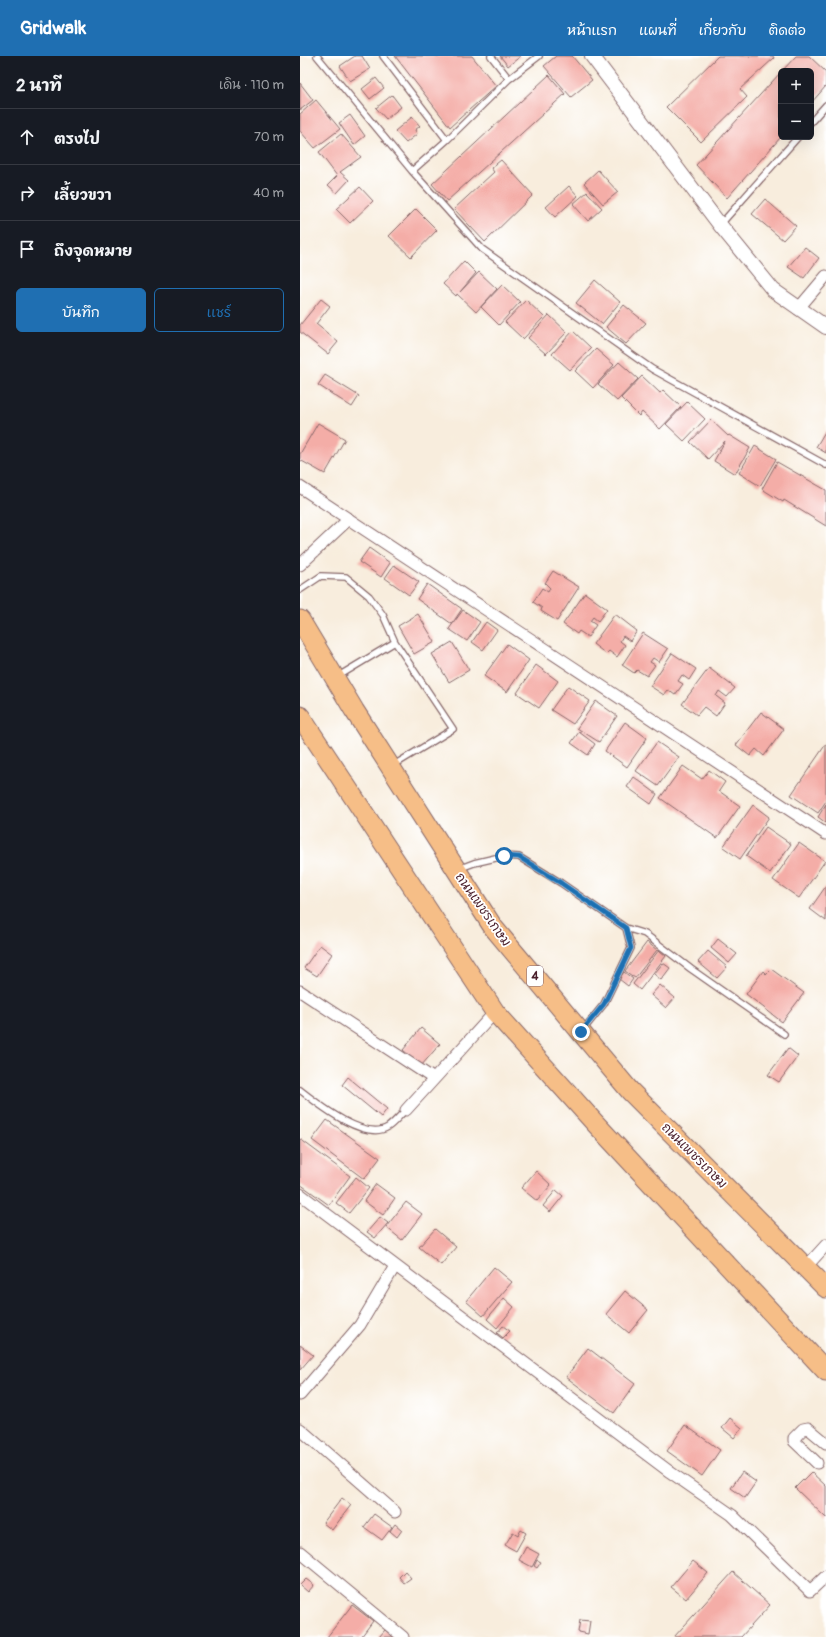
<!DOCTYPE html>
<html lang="th">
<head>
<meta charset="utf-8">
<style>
	:root { --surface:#171b24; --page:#242831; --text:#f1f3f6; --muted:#9ea1a6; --line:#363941; --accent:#1f6fb2 }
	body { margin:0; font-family:Pangolin,"Playpen Sans Thai",sans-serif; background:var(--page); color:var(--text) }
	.controls { position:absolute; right:12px; top:12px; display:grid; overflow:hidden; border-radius:6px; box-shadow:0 4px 16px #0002 }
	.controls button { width:36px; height:36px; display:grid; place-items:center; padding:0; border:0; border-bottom:1px solid var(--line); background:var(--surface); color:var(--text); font:20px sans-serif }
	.stop { position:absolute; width:12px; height:12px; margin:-9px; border:3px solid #1f6fb2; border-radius:50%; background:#fff }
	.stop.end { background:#1f6fb2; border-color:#fff; box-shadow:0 1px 4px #0008 }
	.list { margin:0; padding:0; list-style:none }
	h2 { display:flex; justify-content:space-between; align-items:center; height:52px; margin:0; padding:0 16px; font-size:17px }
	h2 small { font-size:13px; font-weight:400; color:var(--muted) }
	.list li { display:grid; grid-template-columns:26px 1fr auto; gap:12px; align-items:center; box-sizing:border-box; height:56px; padding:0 16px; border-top:1px solid var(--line) }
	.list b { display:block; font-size:15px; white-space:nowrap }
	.list em { font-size:13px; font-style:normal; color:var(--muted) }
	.actions { display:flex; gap:8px; padding:12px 16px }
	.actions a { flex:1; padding:9px 0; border:1px solid var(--accent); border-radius:6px; text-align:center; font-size:14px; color:var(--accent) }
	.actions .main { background:var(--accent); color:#fff }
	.icon { flex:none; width:22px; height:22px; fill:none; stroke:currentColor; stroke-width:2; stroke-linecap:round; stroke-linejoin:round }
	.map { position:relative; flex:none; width:526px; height:1581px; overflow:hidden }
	header { display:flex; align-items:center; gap:24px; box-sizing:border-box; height:56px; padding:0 20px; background:var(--accent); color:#fff }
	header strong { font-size:19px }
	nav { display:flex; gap:22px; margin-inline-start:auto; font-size:14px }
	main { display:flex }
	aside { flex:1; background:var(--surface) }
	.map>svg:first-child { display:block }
	.building { fill:#f4ada7 }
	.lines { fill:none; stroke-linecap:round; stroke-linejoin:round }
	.service-casing { stroke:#876769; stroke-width:8 }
	.minor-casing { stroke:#876769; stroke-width:13 }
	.tertiary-casing { stroke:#876769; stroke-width:16 }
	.trunk-casing { stroke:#876769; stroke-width:21 }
	.service { stroke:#fff; stroke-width:5.5 }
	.minor { stroke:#fff; stroke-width:11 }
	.tertiary { stroke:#fff; stroke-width:14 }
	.trunk { stroke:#f6be87; stroke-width:19 }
	.route { stroke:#1f6fb2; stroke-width:5 }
	.labels { text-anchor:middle; stroke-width:3.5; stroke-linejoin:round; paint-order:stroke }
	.shield { fill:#fff; stroke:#80626b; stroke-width:1 }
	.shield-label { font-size:12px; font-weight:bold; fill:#4a1f2b }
	.street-label { font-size:13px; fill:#4a1f2b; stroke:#fff }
</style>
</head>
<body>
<header>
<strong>Gridwalk</strong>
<nav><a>หน้าแรก</a><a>แผนที่</a><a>เกี่ยวกับ</a><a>ติดต่อ</a></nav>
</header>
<main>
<aside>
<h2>2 นาที<small>เดิน · 110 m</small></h2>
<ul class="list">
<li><svg class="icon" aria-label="ahead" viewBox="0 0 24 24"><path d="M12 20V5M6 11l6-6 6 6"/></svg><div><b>ตรงไป</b></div><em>70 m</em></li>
<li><svg class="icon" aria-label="right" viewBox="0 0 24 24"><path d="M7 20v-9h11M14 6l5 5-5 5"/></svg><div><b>เลี้ยวขวา</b></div><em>40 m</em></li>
<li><svg class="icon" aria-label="arrive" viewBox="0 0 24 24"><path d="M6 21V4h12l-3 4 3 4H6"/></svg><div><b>ถึงจุดหมาย</b></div></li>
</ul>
<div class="actions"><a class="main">บันทึก</a><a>แชร์</a></div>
</aside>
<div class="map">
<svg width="526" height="1581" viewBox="0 0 526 1581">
	<rect width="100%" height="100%" fill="#fff"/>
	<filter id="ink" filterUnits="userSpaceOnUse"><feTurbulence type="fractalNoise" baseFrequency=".025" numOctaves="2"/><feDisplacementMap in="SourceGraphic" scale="8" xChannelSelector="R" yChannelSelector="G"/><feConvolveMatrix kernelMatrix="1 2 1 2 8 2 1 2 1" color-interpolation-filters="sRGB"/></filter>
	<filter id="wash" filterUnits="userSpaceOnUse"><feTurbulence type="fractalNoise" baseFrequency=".012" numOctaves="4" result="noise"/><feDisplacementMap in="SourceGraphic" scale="16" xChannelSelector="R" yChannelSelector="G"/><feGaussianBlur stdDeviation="0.9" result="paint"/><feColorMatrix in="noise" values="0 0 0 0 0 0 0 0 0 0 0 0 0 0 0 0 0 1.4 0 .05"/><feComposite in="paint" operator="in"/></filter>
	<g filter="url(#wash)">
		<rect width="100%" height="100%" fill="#f8eddd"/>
		<g id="blocks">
			<!-- building -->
			<path class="building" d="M 55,0 L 62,0 L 70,13 L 50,25 L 40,10 Z
				M 95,0 L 172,0 L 196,30 L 150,71 Z
				M 200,0 L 221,0 L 208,10 Z
				M 256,0 L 272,0 L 292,24 L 271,41 L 244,10 Z
				M 418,0 L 473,0 L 474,2 L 440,33 L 447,41 L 401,86 L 366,51 Z
				M 496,0 L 509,0 L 526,16 L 526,30 L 511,47 L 511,15 L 482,15 Z
				M 481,16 L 481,81 L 427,142 L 396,109 Z
				M 249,19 L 265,38 L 147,145 L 132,128 Z
				M 76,22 L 84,32 L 70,43 L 62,33 Z
				M 0,27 L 13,44 L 0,54 Z
				M 92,39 L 101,51 L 86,63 L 76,52 Z
				M 16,44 L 40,73 L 15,92 L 0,75 L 0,58 Z
				M 50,59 L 65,80 L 54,89 L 39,67 Z
				M 112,61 L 120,70 L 115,74 L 117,78 L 106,87 L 95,75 Z
				M 41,78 L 61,101 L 40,116 L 49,124 L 37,137 L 28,129 L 37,120 L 19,96 Z
				M 201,104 L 233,139 L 185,186 L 154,153 L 194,116 L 191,112 Z
				M 298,114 L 318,136 L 303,148 L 284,127 Z
				M 269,130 L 278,140 L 255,161 L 246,151 Z
				M 60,131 L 73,145 L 50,167 L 36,153 Z
				M 287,136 L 302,152 L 288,165 L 273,148 Z
				M 465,143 L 496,170 L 483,184 L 452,158 Z
				M 116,153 L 137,174 L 111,201 L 89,180 Z
				M 505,191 L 519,202 L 504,222 L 488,211 Z
				M 164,205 L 176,217 L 160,236 L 179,216 L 197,233 L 176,256 L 157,238 L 156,240 L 143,228 Z
				M 295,224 L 320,246 L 302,268 L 276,247 Z
				M 202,229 L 220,246 L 199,269 L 181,251 Z
				M 21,243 L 30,250 L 16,268 L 38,286 L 28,298 L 0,276 L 0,269 Z
				M 226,244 L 244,261 L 223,283 L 205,266 Z
				M 324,249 L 346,267 L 326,288 L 306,271 Z
				M 249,259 L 267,276 L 246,298 L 228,282 Z
				M 273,275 L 291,292 L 270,314 L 252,298 Z
				M 296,293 L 314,309 L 293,332 L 275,315 Z
				M 319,306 L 338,323 L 317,345 L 298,328 Z
				M 25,319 L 59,340 L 52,351 L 18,329 Z
				M 342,320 L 360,337 L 363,334 L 381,351 L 360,373 L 342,356 L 339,360 L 321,342 Z
				M 387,346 L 405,363 L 384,385 L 366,368 Z
				M 411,364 L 428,380 L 429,379 L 450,392 L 435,418 L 414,405 L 425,385 L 408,403 L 390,386 Z
				M 18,367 L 45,383 L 25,418 L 0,404 L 0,398 Z
				M 526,374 L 526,397 L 516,391 Z
				M 455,390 L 476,403 L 460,430 L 439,417 Z
				M 477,406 L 526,434 L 526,470 L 484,444 L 483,446 L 462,433 Z
				M 69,492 L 90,507 L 81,521 L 59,506 Z
				M 94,509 L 119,526 L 109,539 L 85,522 Z
				M 253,515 L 279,531 L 257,565 L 241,555 L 242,552 L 233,546 L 242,532 L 248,536 L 250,532 L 245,527 Z
				M 127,528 L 162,553 L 152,568 L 117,543 Z
				M 285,537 L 307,553 L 298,565 L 293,561 L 290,565 L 296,569 L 288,581 L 279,575 L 277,578 L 263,568 Z
				M 163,554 L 180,566 L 167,585 L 149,573 Z
				M 118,558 L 135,586 L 114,598 L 98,570 Z
				M 315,558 L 337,575 L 330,585 L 323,580 L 320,585 L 325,589 L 317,601 L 309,595 L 306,598 L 293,588 Z
				M 186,566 L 197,574 L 183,594 L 172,586 Z
				M 343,577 L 368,593 L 359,606 L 353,602 L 350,606 L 355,609 L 347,620 L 337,614 L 334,617 L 322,609 Z
				M 152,586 L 169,614 L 149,626 L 132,598 Z
				M 207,588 L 229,604 L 207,636 L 184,620 Z
				M 372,597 L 396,613 L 389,624 L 382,619 L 378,625 L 383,628 L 375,639 L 368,634 L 364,639 L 350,630 Z
				M 236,609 L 258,625 L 239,652 L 217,637 Z
				M 409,612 L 435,632 L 427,641 L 419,635 L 416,640 L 425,647 L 416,660 L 404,651 L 397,659 L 382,648 Z
				M 268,630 L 290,645 L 273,668 L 251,654 Z
				M 296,645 L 317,660 L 299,686 L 277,672 Z
				M 461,656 L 484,673 L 464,700 L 456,693 L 450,700 L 436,689 Z
				M 325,666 L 347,682 L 327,711 L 305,695 Z
				M 279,676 L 295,688 L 288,699 L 271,687 Z
				M 357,686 L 379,701 L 358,730 L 336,715 Z
				M 526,688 L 526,745 L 518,757 L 491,739 Z
				M 383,710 L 402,723 L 409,714 L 425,726 L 419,735 L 440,750 L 417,782 L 360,742 Z
				M 334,721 L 357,738 L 351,748 L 327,731 Z
				M 526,748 L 526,767 L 518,761 Z
				M 453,749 L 469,761 L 440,803 L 423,791 Z
				M 466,771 L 491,788 L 470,817 L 446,800 Z
				M 499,787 L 525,805 L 499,842 L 473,824 Z
				M 526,830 L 526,865 L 510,853 Z
				M 418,883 L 437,898 L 429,907 L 411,892 Z
				M 347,886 L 357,894 L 335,922 L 325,915 Z
				M 20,889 L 32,898 L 17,920 L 4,912 Z
				M 359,894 L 366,900 L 340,934 L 333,928 Z
				M 408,895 L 427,911 L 417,922 L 398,906 Z
				M 363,907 L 370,912 L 361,924 L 354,918 Z
				M 471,913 L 504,937 L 482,966 L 446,938 L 463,915 L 466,918 Z
				M 324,916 L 333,923 L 328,930 L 319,923 Z
				M 360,929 L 375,942 L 366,952 L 351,939 Z
				M 121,972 L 140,988 L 121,1010 L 103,994 Z
				M 488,992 L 498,1000 L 479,1026 L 468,1019 Z
				M 48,1021 L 87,1053 L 81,1061 L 42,1029 Z
				M 27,1064 L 80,1102 L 64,1123 L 12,1084 Z
				M 0,1083 L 50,1120 L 29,1149 L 0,1128 Z
				M 236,1115 L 251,1129 L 237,1145 L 221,1132 Z
				M 56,1121 L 69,1132 L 49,1157 L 36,1147 Z
				M 76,1128 L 95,1142 L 83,1159 L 64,1145 Z
				M 256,1134 L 263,1140 L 250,1156 L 243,1150 Z
				M 106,1146 L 122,1158 L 102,1184 L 86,1171 Z
				M 80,1161 L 88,1167 L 75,1182 L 67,1176 Z
				M 135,1173 L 156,1191 L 141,1209 L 119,1191 Z
				M 194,1211 L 212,1226 L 183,1260 L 166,1245 Z
				M 325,1235 L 348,1254 L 329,1277 L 306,1258 Z
				M 204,1242 L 214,1251 L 197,1272 L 187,1263 Z
				M 203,1270 L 210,1275 L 203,1282 L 197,1277 Z
				M 0,1289 L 13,1299 L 0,1314 Z
				M 288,1292 L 335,1328 L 314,1357 L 266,1321 Z
				M 430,1362 L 442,1372 L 434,1382 L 422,1372 Z
				M 385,1369 L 420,1394 L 402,1420 L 367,1395 Z
				M 442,1416 L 456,1426 L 445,1442 L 431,1432 Z
				M 511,1416 L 526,1430 L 526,1462 L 495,1432 Z
				M 42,1442 L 51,1449 L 32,1474 L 23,1467 Z
				M 74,1458 L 92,1471 L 82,1484 L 64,1471 Z
				M 95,1468 L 102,1474 L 97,1481 L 90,1475 Z
				M 221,1474 L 226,1477 L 216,1495 L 205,1489 L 213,1476 L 218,1479 Z
				M 226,1491 L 239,1498 L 232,1511 L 219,1504 Z
				M 237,1504 L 241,1506 L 237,1512 L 234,1510 Z
				M 393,1505 L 408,1517 L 386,1543 L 371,1531 Z
				M 105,1515 L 111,1522 L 104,1527 L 99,1521 Z
				M 433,1516 L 470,1549 L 441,1581 L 374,1581 Z
				M 6,1523 L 14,1529 L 8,1536 L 0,1529 Z
				M 52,1549 L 73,1565 L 61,1581 L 27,1581 Z
				M 280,1564 L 290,1565 L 288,1578 L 278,1576 Z
				M 85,1574 L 94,1581 L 79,1581 Z"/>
		</g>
	</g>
	<g filter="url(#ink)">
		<use href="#blocks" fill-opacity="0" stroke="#876769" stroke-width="1"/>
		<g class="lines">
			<defs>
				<path id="service" d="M 17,0 L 112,115 L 182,193 L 352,313 L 526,409
					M 83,0 L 147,84
					M 191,0 L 209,23
					M 511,66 L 526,49
					M 112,115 L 147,84 L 209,23 L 239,0
					M 420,169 L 498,81
					M 0,534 L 21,520 L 46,521 L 69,540 L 83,559 L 95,586
					M 37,621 L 95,586 L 153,673 L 94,709
					M 158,813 L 174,807 L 204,800 L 219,801 L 261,827 L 326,872 L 331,892 L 304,948 L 283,974
					M 326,872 L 345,878 L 391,913 L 484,978
					M 0,1034 C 18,1048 65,1086 88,1071 C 94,1067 100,1059 106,1054"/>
				<path id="minor" d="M 498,253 L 526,220
					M 0,431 L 526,778
					M 0,509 L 49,463
					M 0,935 L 134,1023
					M 106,1054 L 195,956
					M 0,1138 L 370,1416 L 432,1459 L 510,1535 L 526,1520
					M 506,1211 L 526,1189
					M 0,1339 L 60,1269 L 95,1210
					M 0,1373 L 95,1456
					M 517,1407 L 494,1385 L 494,1382 L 503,1373 L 508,1372 L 526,1387
					M 0,1496 L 103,1581"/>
				<path id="tertiary" d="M 292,0 L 420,169 L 473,234 L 526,271"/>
				<path id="trunk" d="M 0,564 L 54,654 L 193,871 L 330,1035 L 526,1232
					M 0,660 L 195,956 L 294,1066 L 526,1315"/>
			</defs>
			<!-- service casing -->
			<use href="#service" class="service-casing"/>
			<!-- minor casing -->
			<use href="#minor" class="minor-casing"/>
			<!-- tertiary casing -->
			<use href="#tertiary" class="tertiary-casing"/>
			<!-- trunk casing -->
			<use href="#trunk" class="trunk-casing"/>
			<!-- service -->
			<use href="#service" class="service"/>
			<!-- minor -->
			<use href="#minor" class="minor"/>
			<!-- tertiary -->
			<use href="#tertiary" class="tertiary"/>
			<!-- trunk -->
			<use href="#trunk" class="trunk"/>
		</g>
	</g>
	<g class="lines" filter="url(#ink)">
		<!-- route -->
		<path class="route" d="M 204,800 L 219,801 L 261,827 L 326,872 L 331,892 L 304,948 L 281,976"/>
	</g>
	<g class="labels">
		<!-- shield labels -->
		<rect class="shield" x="227" y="910" width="16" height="20" rx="3"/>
		<g class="shield-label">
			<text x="235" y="924">4</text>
		</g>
		<!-- street labels -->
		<g class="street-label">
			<text transform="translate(184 853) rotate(55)" y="5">ถนนเพชรเกษม</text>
			<text transform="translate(395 1099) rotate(45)" y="5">ถนนเพชรเกษม</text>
		</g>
	</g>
</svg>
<div class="controls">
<button>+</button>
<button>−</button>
</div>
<div class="stop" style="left:204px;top:800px"></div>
<div class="stop end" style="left:281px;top:976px"></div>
</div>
</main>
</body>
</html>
